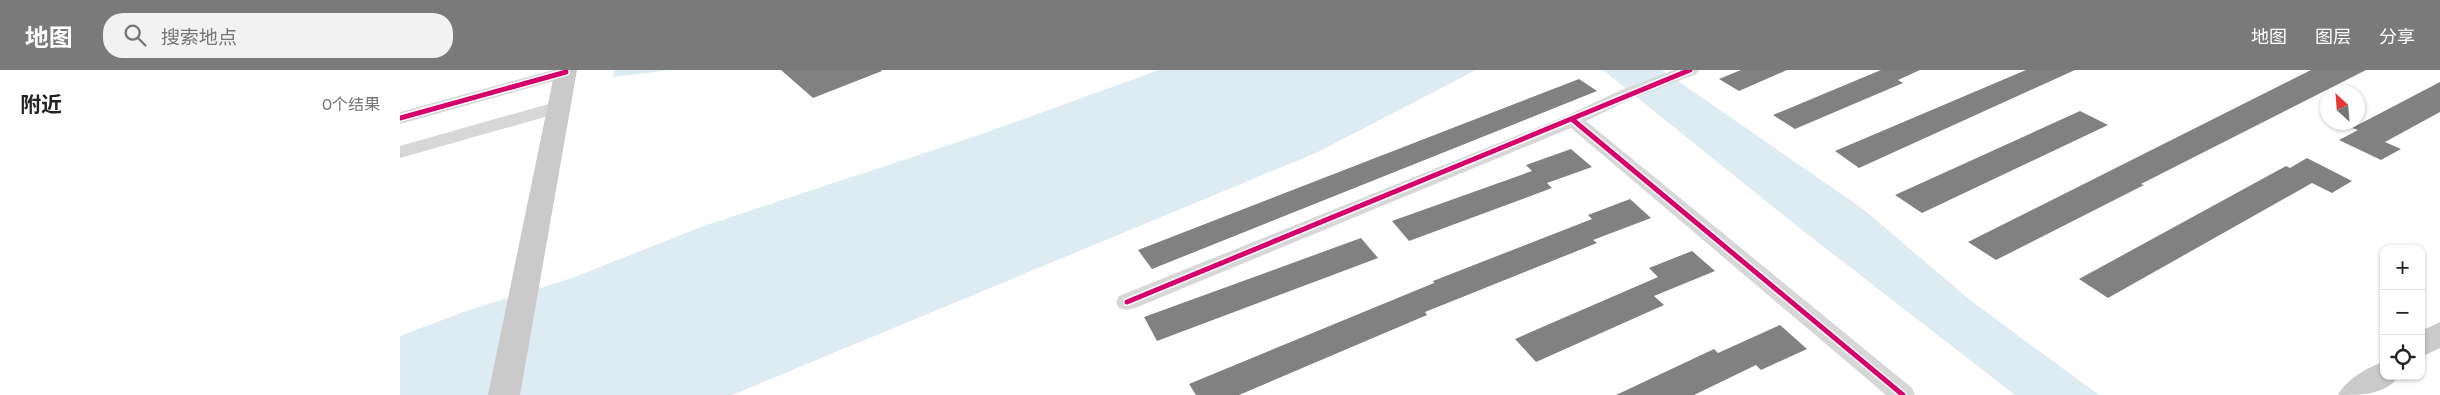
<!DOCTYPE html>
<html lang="zh">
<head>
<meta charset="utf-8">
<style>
	:root { --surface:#fff; --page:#f2f2f2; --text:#222; --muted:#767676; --line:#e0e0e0; --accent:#7a7a7a }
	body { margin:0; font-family:"Varela Round","Noto Sans SC",sans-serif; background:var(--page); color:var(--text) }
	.controls { position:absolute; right:15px; bottom:15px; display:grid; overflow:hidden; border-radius:10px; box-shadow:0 1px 4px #0004 }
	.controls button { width:45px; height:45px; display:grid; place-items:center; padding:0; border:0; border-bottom:1px solid var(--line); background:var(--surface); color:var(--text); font:25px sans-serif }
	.compass { position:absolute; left:1920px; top:15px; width:45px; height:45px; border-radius:50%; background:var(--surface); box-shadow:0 1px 4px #0004; rotate:334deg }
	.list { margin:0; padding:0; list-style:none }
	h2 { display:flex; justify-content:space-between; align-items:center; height:65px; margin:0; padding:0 20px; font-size:21px }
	h2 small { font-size:16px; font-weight:400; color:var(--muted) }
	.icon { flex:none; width:28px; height:28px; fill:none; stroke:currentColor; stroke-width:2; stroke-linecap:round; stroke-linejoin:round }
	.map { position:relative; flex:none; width:2040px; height:325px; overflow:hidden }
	header { display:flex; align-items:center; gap:30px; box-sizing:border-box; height:70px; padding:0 25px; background:var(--accent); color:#fff }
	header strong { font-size:24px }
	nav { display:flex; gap:28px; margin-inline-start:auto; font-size:18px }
	.search { width:350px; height:45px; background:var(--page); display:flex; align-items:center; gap:12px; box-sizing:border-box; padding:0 18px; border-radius:20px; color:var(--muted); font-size:19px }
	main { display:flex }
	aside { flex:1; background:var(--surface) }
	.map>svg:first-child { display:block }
	.water { fill:#ddebf3 }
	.building { fill:#818181 }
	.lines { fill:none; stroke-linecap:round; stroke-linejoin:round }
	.minor { fill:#d7d7d7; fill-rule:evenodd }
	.major { fill:#cacaca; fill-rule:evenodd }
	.cycleway-casing { stroke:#fff; stroke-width:8 }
	.cycleway { stroke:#d6006c; stroke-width:5 }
</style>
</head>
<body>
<header>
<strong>地图</strong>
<div class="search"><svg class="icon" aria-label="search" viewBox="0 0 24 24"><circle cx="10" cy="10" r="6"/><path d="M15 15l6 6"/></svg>搜索地点</div>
<nav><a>地图</a><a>图层</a><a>分享</a></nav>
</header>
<main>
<aside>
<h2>附近<small>0个结果</small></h2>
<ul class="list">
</ul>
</aside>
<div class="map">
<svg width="2040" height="325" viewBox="0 0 2040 325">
	<rect width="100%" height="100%" fill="#fff"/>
	<!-- water -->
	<path class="water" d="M 214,0 L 271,0 L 213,7 Z
		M 759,0 L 1076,0 L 918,82 L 332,325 L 0,325 L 0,266 L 66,241 L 172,208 L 301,157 L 579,65 Z
		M 1203,0 L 1262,0 L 1463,139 L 1570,230 L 1699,325 L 1615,325 L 1393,153 Z"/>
	<!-- building -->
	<path class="building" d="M 381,0 L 481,0 L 482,1 L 413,28 Z
		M 1341,0 L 1387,0 L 1339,21 L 1319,9 Z
		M 1481,0 L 1520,0 L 1498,10 L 1503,13 L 1395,59 L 1373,45 Z
		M 1626,0 L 1675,0 L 1459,98 L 1435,81 Z
		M 1911,0 L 1966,0 L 1741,114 L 1744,115 L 1596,190 L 1568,172 Z
		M 1179,9 L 1197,21 L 752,199 L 738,180 Z
		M 2040,12 L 2040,42 L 1985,72 L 2001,79 L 1981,90 L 1939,70 L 1958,60 L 1952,58 Z
		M 1680,41 L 1708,55 L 1522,143 L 1495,125 Z
		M 1171,79 L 1192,97 L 1147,113 L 1152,118 L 1009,171 L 992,151 L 1132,101 L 1126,95 Z
		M 1907,88 L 1952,111 L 1932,123 L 1912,113 L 1708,228 L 1679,209 L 1886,96 L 1890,98 Z
		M 1230,129 L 1251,148 L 1193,170 L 1197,173 L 1025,242 L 1027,245 L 839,325 L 796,325 L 789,314 L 1034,213 L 1033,211 L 1192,149 L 1188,145 Z
		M 961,168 L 978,188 L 757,271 L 744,247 Z
		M 1292,181 L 1315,201 L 1254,226 L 1264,235 L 1136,292 L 1115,269 L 1258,207 L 1249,198 Z
		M 1380,255 L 1407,279 L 1361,300 L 1356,295 L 1294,325 L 1216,325 L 1314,279 L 1318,283 Z"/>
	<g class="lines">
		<!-- minor -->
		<path class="minor" d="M 153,0 L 173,0 L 175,2 L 172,6 L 0,54 L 0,42 Z
			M 1274,0 L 1299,0 L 1296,4 L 1231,29 L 1186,51 L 1512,318 L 1515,325 L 1486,325 L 1171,58 L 735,238 L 727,240 L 719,238 L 716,232 L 719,226 L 1166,46 L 1219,21 Z
			M 159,31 L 166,33 L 168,37 L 166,41 L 0,88 L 0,76 Z"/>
		<!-- major -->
		<path class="major" d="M 155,0 L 177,0 L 120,325 L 88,325 Z
			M 2040,252 L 2040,278 L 2021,287 L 2021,261 Z
			M 1984,292 L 1984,306 L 1999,306 C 1986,325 1961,325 1938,325 C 1946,310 1967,297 1984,292 Z"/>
		<defs>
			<path id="cycleway" d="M 0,48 L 166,2
				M 1173,50 L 1503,325
				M 727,232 L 1290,0"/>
		</defs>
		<!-- cycleway casing -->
		<use href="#cycleway" class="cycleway-casing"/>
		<!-- cycleway -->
		<use href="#cycleway" class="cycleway"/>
	</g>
</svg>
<div class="controls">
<button>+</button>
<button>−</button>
<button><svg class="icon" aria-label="locate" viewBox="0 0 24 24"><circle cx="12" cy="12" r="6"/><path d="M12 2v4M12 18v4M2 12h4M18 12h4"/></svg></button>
</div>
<svg class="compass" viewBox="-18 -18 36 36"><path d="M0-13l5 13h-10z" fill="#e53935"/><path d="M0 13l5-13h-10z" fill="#767676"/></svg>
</div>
</main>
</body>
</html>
